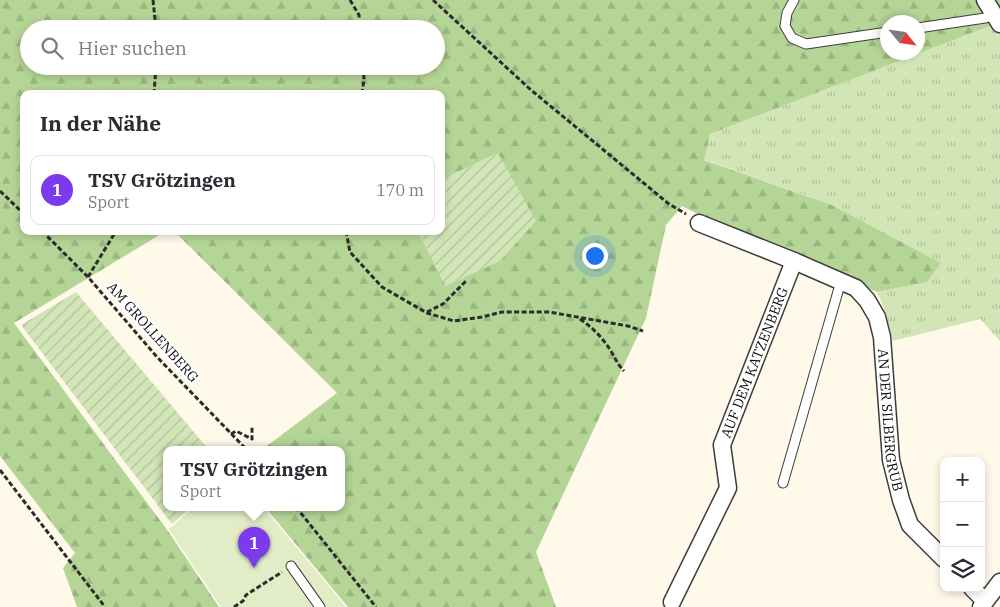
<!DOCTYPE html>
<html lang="de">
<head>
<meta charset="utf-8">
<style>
	:root { --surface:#fff; --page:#f7f7f7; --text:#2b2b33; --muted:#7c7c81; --line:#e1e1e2; --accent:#7c3aed }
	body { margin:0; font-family:"IBM Plex Serif",serif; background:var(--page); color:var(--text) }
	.controls { position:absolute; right:15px; bottom:15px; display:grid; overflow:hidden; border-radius:10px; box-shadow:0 2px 8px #0003 }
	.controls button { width:45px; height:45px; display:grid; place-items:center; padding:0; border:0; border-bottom:1px solid var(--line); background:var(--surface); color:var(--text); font:25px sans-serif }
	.compass { position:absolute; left:880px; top:15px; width:45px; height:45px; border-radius:50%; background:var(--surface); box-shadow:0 2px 8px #0003; rotate:119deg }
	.you { position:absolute; left:594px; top:255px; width:18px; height:18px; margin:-12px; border:4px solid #fff; border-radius:50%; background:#1a73e8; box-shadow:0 0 0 8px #1a73e833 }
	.badge { display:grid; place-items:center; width:32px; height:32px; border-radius:50%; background:var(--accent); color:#fff; font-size:16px; font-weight:700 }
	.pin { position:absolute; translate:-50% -41px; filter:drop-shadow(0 1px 2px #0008) }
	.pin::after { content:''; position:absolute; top:26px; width:18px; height:15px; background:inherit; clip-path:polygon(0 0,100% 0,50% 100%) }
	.popup { position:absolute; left:163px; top:446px; width:182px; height:65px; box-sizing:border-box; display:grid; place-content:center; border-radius:10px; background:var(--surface); filter:drop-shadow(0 1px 4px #0005); font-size:16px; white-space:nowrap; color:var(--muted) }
	.popup b { font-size:19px; color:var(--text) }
	.popup::after { content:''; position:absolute; left:50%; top:100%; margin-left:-10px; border:10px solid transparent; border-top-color:var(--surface) }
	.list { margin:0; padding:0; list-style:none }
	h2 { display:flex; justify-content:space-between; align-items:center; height:65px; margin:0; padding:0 20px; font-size:21px }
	h2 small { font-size:16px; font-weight:400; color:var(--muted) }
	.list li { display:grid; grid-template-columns:32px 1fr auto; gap:15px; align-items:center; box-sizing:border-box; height:70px; margin:0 10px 10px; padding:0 10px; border:1px solid var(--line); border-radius:10px }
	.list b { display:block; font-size:19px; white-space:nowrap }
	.list p { margin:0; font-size:16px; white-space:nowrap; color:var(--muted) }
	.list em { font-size:16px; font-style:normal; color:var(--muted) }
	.icon { flex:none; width:28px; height:28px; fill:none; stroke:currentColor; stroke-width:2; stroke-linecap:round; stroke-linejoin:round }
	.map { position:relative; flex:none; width:1000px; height:607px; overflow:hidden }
	.search { position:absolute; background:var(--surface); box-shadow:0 2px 8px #0003; left:20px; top:20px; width:425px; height:55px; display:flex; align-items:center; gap:12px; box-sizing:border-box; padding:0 18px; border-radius:28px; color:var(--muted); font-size:19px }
	.panel { position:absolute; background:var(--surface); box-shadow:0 2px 8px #0003; left:20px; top:90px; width:425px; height:145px; border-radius:10px }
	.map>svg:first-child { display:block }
	.grass { fill:url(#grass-tufts) }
	.forest { fill:url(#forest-firs); fill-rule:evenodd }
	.garden { fill:url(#garden-furrows) }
	.pitch { fill:#e2edc7 }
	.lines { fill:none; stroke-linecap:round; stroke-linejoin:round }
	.lane-casing { stroke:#3d3d3d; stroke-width:11 }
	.street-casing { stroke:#3d3d3d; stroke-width:19 }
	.path { stroke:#2c2c2c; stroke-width:3; stroke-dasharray:5 2.5; stroke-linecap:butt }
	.lane { stroke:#fff; stroke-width:9 }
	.street { stroke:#fff; stroke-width:16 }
	.labels { text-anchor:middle; stroke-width:5; stroke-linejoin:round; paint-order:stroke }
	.street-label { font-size:14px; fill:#0a0a0a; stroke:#fff }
</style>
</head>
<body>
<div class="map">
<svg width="1000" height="607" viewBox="0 0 1000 607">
	<defs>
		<pattern id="grass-tufts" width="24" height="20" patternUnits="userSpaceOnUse" patternTransform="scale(1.25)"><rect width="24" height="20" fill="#d1e5b6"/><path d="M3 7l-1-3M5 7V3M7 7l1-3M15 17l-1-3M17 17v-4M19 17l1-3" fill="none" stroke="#b2c39b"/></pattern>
		<pattern id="forest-firs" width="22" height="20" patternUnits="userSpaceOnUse" patternTransform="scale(1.25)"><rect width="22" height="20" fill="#b5d596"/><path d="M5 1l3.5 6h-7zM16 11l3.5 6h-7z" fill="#9ab680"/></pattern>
		<pattern id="garden-furrows" width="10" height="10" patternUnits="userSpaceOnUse" patternTransform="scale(1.25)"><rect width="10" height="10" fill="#d1e5b6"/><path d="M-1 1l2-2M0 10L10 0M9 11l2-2" fill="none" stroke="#b2c39b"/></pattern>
	</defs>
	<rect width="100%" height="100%" fill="#fef9e9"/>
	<!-- grass -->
	<path class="grass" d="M 1000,22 L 1000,341 L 980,319 L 893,341 L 886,313 L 877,292 L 927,282 L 941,263 L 832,205 L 703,159 L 710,134 Z"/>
	<!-- forest -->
	<path class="forest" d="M 0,0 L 1000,0 L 1000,22 L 710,134 L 704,160 L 832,205 L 941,263 L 927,282 L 877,292 L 797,256 L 706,218 L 682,206 L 666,225 L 646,318 L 536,552 L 556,607 L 348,607 L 265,507 L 342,507 L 342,449 L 263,449 L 337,393 L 174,231 L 418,231 L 446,286 L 498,153 L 441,180 L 441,94 L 24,94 L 24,231 L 166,231 L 14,323 L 168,531 L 219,607 L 77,607 L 63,568 L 75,553 L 0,456 ZM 888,22 L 918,22 L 918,52 L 888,52 ZM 29,29 L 436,29 L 436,66 L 29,66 Z"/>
	<!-- garden -->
	<path class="garden" d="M 498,153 L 536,221 L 500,261 L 446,286 L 418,231 L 441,231 L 441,180 Z
		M 76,292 L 208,449 L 166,449 L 166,507 L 191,507 L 172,524 L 21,325 Z"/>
	<!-- pitch -->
	<path class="pitch" d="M 195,507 L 263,507 L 346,607 L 221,607 L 169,529 Z"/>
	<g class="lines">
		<defs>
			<path id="lane" d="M 794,0 L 787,13 L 785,26 L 792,38 L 806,44 L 888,32
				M 918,28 L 985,18 L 993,15
				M 783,483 L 841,281
				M 291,566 L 320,607"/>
			<g id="street">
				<path d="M 985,0 L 1000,24"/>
				<path id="s1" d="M 699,223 L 794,261 L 856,288 L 867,300 L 877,317 L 882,337 L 891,460 L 901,500 L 910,525 L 944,559"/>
				<path d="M 972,588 L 985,601"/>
				<path id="s2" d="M 672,602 L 728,488 L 722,445 L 794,261"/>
				<path d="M 981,607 L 1000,582"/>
			</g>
		</defs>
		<!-- lane casing -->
		<use href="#lane" class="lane-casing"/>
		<!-- street casing -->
		<use href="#street" class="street-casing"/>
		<!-- path -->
		<path class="path" d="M 153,0 L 156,29
			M 350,0 L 359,15 L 360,29
			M 433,0 L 531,90 L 669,204 L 686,214
			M 154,94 L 156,66
			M 362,94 L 364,79 L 363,66
			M 0,191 L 24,214
			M 42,231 L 88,277 L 157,357 L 246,449
			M 346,231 L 350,252 L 382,287 L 427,313 L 454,321 L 482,317 L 502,312 L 549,312 L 628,326 L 643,331
			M 88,277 L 116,231
			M 427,312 L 443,304 L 466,281
			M 580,319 C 593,328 602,337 611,351 C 615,358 618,365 624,371
			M 231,434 L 236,431 L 252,439 L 252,427
			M 0,470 L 105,607
			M 296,507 L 376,607
			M 234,607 L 243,601 L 246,595 L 282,572"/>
		<!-- lane -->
		<use href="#lane" class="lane"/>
		<!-- street -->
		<use href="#street" class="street"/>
	</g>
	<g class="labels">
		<!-- street labels -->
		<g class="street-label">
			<text transform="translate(153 332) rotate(48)" y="5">AM GROLLENBERG</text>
			<text dy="5" stroke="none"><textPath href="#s2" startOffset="259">AUF DEM KATZENBERG</textPath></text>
			<text dy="5" stroke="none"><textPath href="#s1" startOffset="310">AN DER SILBERGRUB</textPath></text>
		</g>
	</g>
</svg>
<div class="controls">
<button>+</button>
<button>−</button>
<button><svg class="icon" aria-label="layers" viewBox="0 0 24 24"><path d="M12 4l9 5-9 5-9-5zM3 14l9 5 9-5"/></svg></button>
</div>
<svg class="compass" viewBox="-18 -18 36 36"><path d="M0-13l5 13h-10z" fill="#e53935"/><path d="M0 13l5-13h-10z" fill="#7c7c81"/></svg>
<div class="you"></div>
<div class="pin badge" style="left:254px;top:568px">1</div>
<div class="popup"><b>TSV Grötzingen</b>Sport</div>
<div class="search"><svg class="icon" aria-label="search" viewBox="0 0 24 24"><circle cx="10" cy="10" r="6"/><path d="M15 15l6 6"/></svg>Hier suchen</div>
<section class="panel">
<h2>In der Nähe<small></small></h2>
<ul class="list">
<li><span class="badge">1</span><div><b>TSV Grötzingen</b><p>Sport</p></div><em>170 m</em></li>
</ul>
</section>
</div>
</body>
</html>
